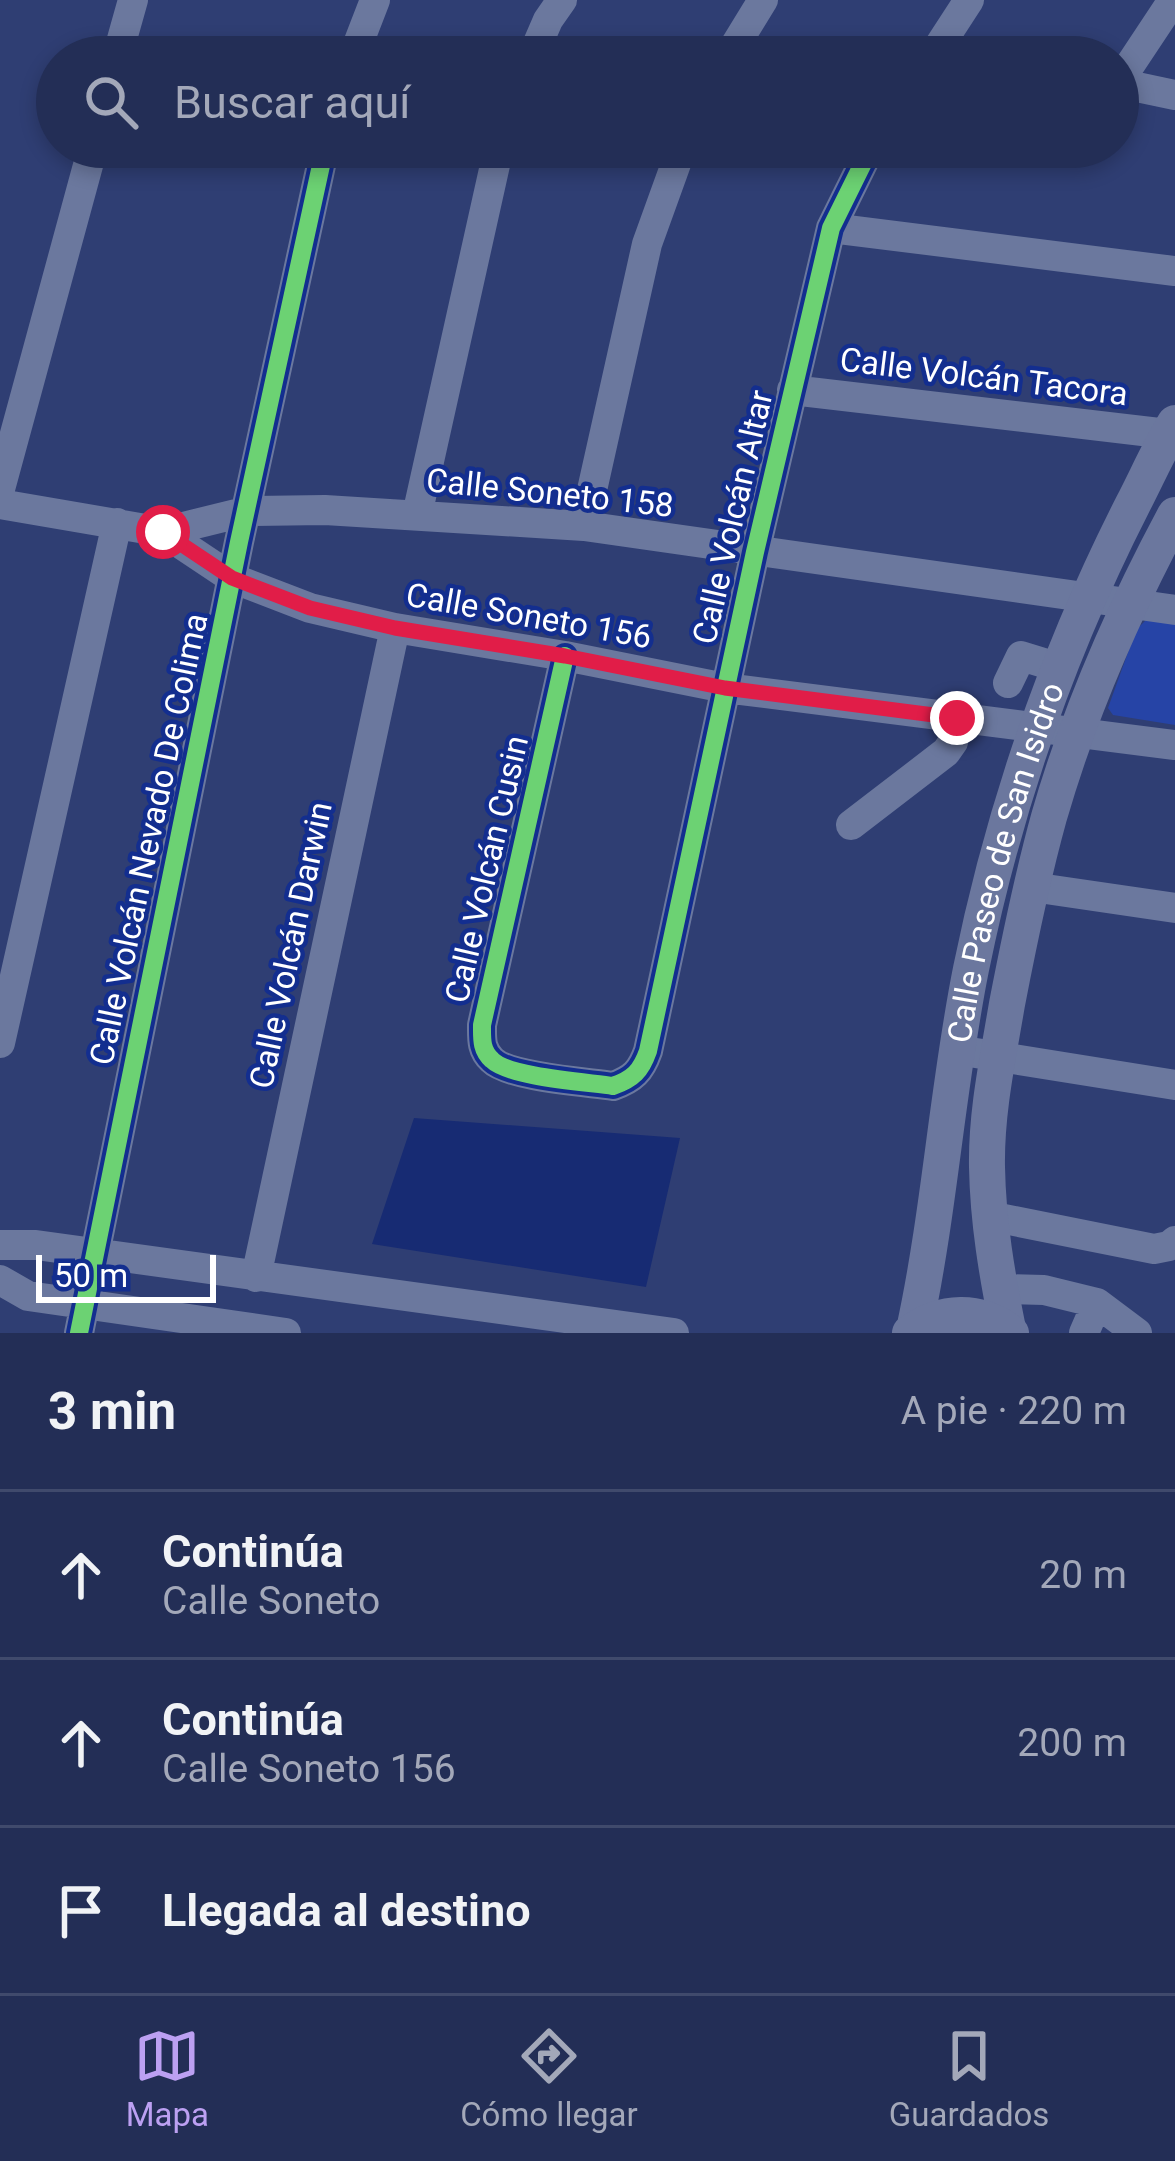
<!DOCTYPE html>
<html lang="es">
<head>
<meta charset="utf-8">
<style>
	:root { --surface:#232e56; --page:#2b365c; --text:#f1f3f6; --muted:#a3a8b9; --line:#404a6c; --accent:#bca0f2 }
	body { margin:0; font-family:Roboto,sans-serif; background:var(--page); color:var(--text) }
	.scale { position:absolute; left:36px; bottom:30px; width:180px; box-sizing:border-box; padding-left:12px; border:6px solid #fff; border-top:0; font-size:33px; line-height:42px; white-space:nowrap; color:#fff; -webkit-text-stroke:9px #132e8f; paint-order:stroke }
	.stop { position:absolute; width:36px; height:36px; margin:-27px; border:9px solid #e11d48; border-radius:50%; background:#fff }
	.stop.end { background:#e11d48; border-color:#fff; box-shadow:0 3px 12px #0008 }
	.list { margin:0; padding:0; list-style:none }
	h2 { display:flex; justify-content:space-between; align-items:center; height:156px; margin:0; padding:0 48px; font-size:51px }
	h2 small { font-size:39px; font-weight:400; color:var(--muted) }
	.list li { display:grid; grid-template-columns:78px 1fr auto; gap:36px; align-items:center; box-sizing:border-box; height:168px; padding:0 48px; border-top:3px solid var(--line) }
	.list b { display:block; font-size:45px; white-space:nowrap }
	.list p { margin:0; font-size:39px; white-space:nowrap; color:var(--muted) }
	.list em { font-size:39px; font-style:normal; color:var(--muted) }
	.icon { flex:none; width:66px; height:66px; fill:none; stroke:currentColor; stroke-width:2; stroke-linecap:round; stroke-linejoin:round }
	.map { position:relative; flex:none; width:1175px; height:1333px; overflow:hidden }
	.search { position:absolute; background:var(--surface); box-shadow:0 6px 18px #0003; left:36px; right:36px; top:36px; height:132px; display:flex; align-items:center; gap:30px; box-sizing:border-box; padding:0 42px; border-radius:66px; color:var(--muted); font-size:45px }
	.sheet { height:660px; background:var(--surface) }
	nav { display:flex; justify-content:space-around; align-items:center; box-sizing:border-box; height:168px; border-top:3px solid var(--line); background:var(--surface); font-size:33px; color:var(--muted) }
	nav a { display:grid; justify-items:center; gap:6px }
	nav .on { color:var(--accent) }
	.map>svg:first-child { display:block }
	.green { fill:#2644a6 }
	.water { fill:#172b73 }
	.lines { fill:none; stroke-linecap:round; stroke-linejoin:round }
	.minor { stroke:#6b789e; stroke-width:30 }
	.major { stroke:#6b779e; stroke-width:36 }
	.cycleway-casing { stroke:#132e8f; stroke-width:26 }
	.cycleway { stroke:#6cd273; stroke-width:18 }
	.route { stroke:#e11d48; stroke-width:15 }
	.labels { text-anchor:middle; stroke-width:9; stroke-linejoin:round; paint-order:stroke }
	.street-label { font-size:33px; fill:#fff; stroke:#132e8f }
</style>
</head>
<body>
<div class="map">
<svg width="1175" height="1333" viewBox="0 0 1175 1333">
	<rect width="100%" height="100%" fill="#2f3e73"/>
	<!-- green -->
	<path class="green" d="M 1149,617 L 1175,620 L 1175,725 L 1113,715 L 1108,708 L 1136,630 Z"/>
	<!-- water -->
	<path class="water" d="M 414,1118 L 680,1138 L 646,1287 L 372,1244 Z"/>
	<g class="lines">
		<!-- minor -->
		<path class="minor" d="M 117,57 L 133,0
			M 353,57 L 375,0
			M 532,57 L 548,20 L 562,0
			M 728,57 L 763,0
			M 932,57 L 969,0
			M 1118,83 L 1173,0
			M 1118,83 L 1175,95
			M 831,228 L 1175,271
			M 792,390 L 1168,434
			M 0,489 L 93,147
			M 0,504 L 163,532 L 232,578 L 310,608 L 395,628 L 565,656 L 725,688 L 1175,745
			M 417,515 L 499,147
			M 584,526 L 647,244 L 682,147
			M 163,532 L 248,511 L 325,510 L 584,526 L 1175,610
			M 565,656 L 482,1025 C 482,1039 481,1050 492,1060 C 509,1077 586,1082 613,1086 C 633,1079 641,1071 648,1051 L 755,552 L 831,228 L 871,147
			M 1008,683 L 1021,656 L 1060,668
			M 851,825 L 946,752 L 953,742 L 957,718
			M 1032,887 L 1175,908
			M 0,1043 L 117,523
			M 957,1050 L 1175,1085
			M 989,1216 L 1154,1249 L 1169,1246 L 1175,1241
			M 0,1245 L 36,1245 L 674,1333
			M 256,1277 L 395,628
			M 0,1280 L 28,1296 L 286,1333
			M 1000,1289 L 1044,1290 L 1097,1303 L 1137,1333
			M 79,1333 L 239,542 L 325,147
			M 1084,1333 L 1097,1303"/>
		<!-- major -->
		<g class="major">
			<path d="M 1008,1329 C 997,1275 988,1222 987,1167 C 986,1112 998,1058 1007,1004 C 1019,942 1032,878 1049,817 C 1079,713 1124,610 1175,515"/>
			<path id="s1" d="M 914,1330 C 940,1210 947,1088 971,969 C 1004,807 1058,651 1133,504 C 1147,477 1159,449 1175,423"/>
			<path d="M 910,1333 C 941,1310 980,1308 1011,1333"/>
		</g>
		<defs>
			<path id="cycleway" d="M 565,656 L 482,1025 C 482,1039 481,1050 492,1060 C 509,1077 586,1082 613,1086 C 633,1079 641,1071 648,1051 L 755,552 L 831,228 L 871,147
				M 79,1333 L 239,542 L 325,147"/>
		</defs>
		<!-- cycleway casing -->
		<use href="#cycleway" class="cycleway-casing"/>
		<!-- cycleway -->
		<use href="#cycleway" class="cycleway"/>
	</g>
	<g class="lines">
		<!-- route -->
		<path class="route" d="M 163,532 L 232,578 L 310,608 L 395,628 L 565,656 L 725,688 L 957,718"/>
	</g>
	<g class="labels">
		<!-- street labels -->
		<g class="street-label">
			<text transform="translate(984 376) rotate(7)" y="12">Calle Volcán Tacora</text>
			<text transform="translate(550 492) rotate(6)" y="12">Calle Soneto 158</text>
			<text transform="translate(732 517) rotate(-77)" y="12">Calle Volcán Altar</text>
			<text transform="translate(529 615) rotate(10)" y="12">Calle Soneto 156</text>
			<text transform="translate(148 839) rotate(-78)" y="12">Calle Volcán Nevado De Colima</text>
			<text dy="12" stroke="none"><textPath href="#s1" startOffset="477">Calle Paseo de San Isidro</textPath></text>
			<text transform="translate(486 869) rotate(-77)" y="12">Calle Volcán Cusin</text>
			<text transform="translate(290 945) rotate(-78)" y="12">Calle Volcán Darwin</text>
		</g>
	</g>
</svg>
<div class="scale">50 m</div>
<div class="stop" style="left:163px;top:532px"></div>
<div class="stop end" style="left:957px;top:718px"></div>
<div class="search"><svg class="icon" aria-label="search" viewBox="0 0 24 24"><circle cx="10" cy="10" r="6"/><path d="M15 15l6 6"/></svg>Buscar aquí</div>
</div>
<section class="sheet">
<h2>3 min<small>A pie · 220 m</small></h2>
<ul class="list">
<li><svg class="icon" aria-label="ahead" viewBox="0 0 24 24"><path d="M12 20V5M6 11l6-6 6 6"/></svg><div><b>Continúa</b><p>Calle Soneto</p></div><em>20 m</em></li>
<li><svg class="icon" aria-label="ahead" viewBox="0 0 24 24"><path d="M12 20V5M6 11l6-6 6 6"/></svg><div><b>Continúa</b><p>Calle Soneto 156</p></div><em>200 m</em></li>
<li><svg class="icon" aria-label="arrive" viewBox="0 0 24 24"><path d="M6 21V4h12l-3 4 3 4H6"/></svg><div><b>Llegada al destino</b></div></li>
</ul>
</section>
<nav>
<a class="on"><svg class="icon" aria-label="map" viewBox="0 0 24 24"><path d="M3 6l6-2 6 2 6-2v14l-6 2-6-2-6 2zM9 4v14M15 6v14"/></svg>Mapa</a>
<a><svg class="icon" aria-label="directions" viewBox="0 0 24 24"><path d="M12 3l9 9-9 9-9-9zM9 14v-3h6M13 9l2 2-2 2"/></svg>Cómo llegar</a>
<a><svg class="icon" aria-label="saved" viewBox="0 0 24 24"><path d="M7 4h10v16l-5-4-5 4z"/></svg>Guardados</a>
</nav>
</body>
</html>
